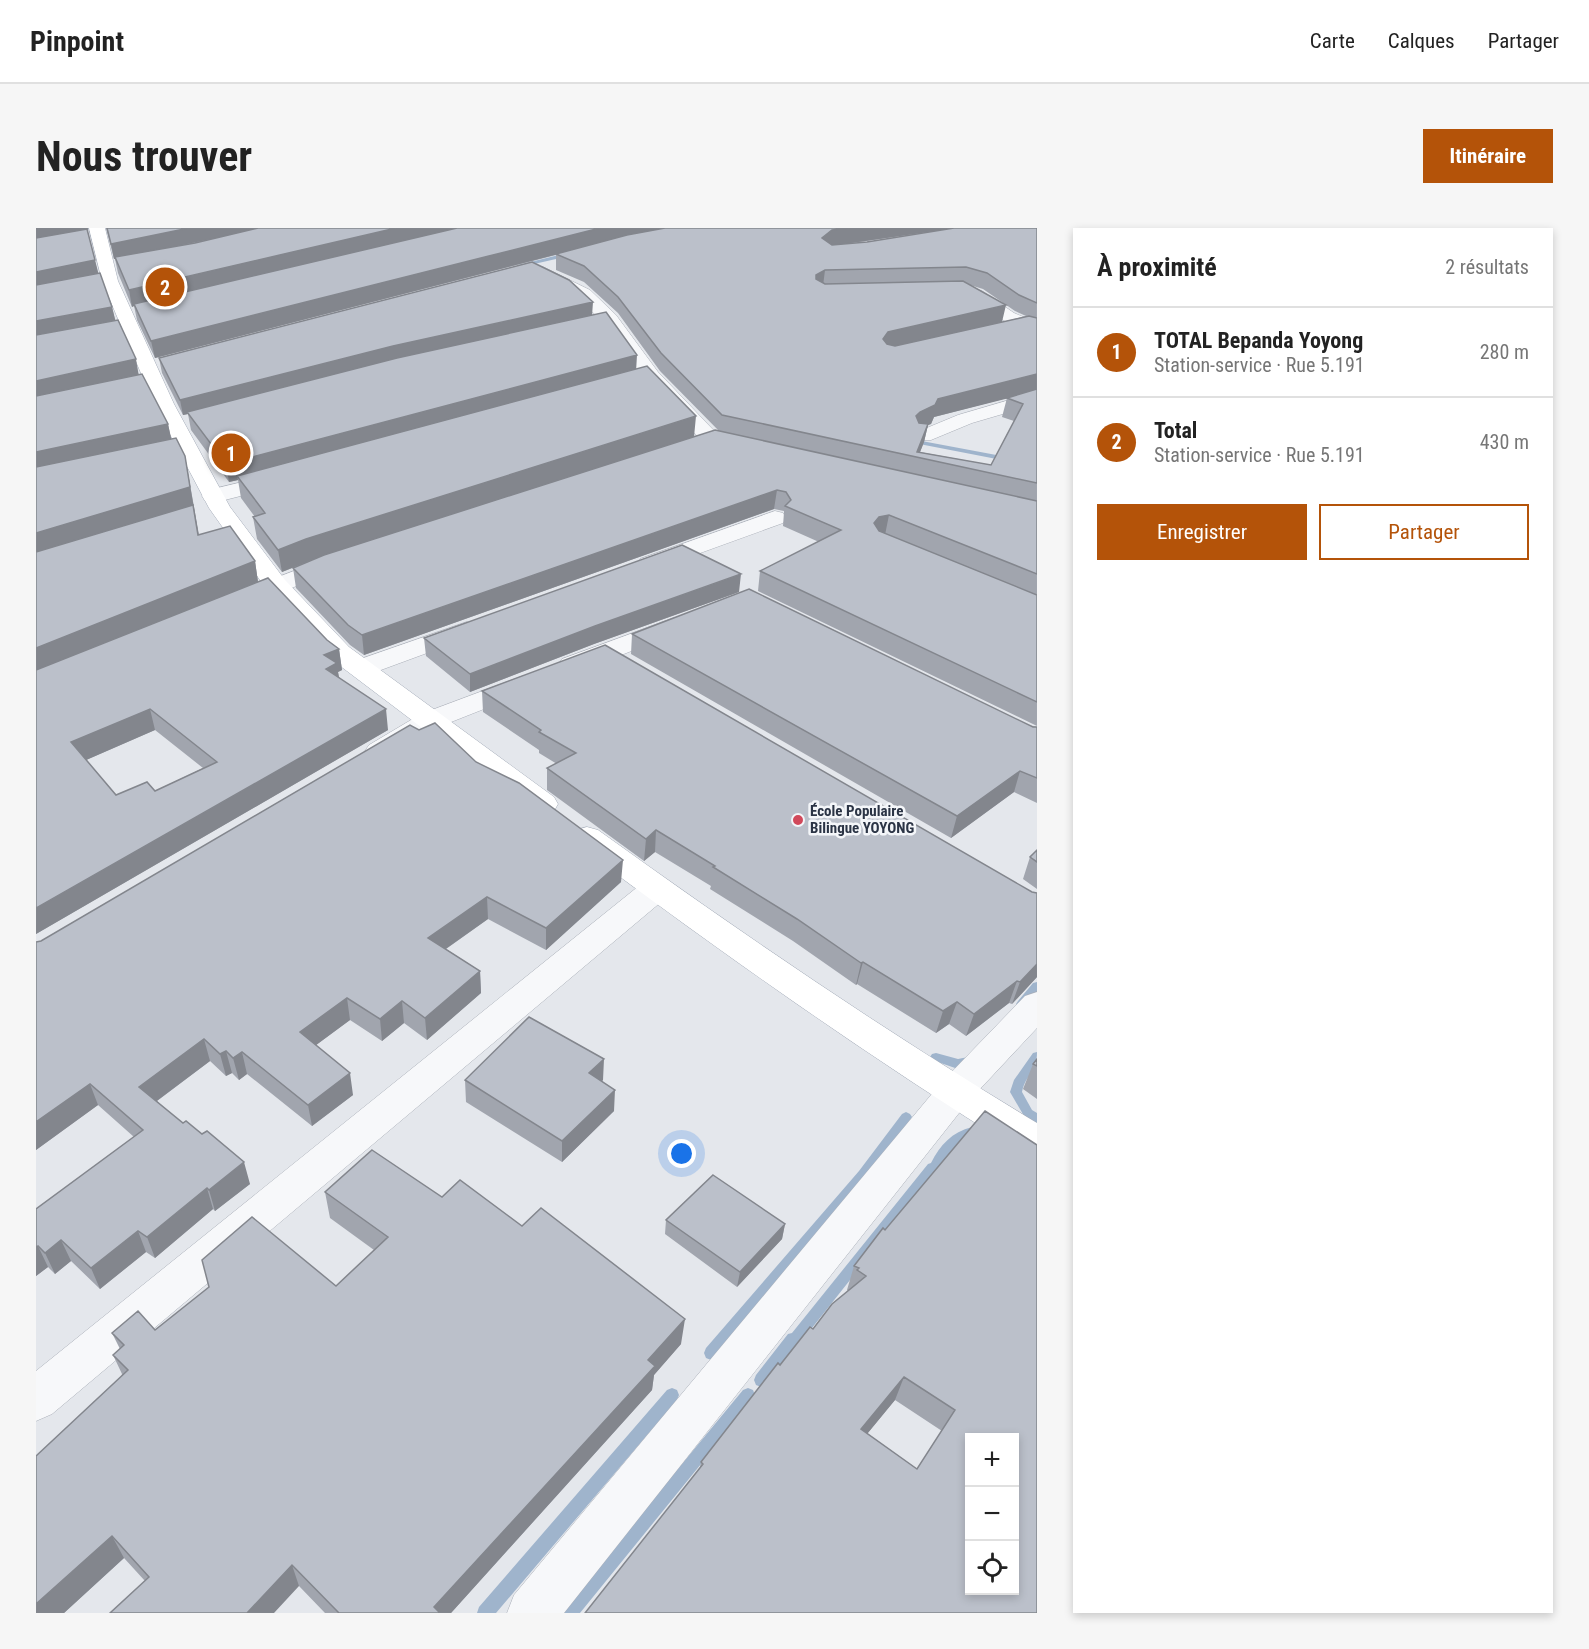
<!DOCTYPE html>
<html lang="fr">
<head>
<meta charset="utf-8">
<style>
	:root { --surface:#fff; --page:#f6f6f6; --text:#222; --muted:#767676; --line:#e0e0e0; --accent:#b45309 }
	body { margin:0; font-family:"Roboto Condensed",sans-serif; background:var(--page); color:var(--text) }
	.controls { position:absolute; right:18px; bottom:18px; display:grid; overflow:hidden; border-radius:0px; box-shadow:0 3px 9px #0003 }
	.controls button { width:54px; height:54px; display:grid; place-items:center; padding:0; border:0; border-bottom:2px solid var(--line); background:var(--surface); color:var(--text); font:30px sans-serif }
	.you { position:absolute; left:646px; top:926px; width:21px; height:21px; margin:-15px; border:4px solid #fff; border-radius:50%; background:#1a73e8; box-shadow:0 0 0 9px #1a73e833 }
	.badge { display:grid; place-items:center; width:39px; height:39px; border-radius:50%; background:var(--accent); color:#fff; font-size:20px; font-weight:700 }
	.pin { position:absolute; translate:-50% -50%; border:3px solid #fff; box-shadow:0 2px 6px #0006 }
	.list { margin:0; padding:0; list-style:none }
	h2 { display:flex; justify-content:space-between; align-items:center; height:78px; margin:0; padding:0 24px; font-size:26px }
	h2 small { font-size:20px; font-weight:400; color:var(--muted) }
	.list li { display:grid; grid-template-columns:39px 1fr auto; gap:18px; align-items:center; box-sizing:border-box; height:90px; padding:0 24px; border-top:2px solid var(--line) }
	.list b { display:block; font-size:22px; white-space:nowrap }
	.list p { margin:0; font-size:20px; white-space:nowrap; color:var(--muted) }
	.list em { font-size:20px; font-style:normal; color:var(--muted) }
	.actions { display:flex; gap:12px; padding:18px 24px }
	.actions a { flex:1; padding:14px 0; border:2px solid var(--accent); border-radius:0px; text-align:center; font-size:21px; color:var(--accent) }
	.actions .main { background:var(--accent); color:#fff }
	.icon { flex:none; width:33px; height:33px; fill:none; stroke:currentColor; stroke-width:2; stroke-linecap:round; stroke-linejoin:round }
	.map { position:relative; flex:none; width:1001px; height:1385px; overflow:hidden; border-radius:0px }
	header { display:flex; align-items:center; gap:36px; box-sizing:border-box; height:84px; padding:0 30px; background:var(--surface); border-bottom:2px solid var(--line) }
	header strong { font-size:28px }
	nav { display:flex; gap:33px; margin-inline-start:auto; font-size:21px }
	.intro { display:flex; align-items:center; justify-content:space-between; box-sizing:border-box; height:144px; padding:0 36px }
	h1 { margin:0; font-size:42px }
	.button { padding:15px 27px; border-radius:0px; background:var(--accent); color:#fff; font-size:21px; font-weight:700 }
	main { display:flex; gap:36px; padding:0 36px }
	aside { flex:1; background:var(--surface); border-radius:0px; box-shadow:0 3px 9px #0003 }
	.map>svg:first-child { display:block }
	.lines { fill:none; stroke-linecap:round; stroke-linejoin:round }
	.stream { fill:#9fb4cc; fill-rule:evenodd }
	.minor-casing { stroke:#a9aeb7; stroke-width:1 }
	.major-casing { stroke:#a3abb8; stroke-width:1 }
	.minor { fill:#f7f8fa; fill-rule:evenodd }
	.major { fill:#fff; fill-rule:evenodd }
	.wall { fill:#a1a5ae; fill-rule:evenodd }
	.shaded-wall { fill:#83868d }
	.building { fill:#bbc0ca; stroke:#83868d; stroke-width:1.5; fill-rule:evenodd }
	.poi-dot { fill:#d1495b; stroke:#f4f6f9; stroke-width:2 }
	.labels { text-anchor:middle; stroke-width:5; stroke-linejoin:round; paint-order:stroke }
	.poi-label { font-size:15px; font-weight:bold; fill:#2b3445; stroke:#f4f6f9; text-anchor:start }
</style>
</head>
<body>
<header>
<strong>Pinpoint</strong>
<nav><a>Carte</a><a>Calques</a><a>Partager</a></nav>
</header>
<div class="intro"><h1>Nous trouver</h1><a class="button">Itinéraire</a></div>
<main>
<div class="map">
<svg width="1001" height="1385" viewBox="0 0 1001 1385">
	<rect width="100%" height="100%" fill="#e4e7ec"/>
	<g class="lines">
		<!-- stream -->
		<path class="stream" d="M 531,25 L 533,28 L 485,39 L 482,37 Z
			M 875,211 L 971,229 L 974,231 L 971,233 L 873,214 L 873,212 Z
			M 1001,754 L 1001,766 L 990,779 L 982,779 L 980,776 L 982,773 L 997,755 Z
			M 1001,824 C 1001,846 990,845 986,864 L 996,882 L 1001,885 L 1001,897 L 988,888 L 974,864 L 978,852 L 997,825 Z
			M 900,825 L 922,831 L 937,828 L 941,829 L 943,832 L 941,835 L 922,841 L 896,832 L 894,829 L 896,826 Z
			M 870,884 L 874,886 L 876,889 L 874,892 L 831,951 L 680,1130 L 675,1132 L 670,1130 L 668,1125 L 670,1120 L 823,943 L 866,886 Z
			M 936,899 L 948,900 L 950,904 L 948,908 L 932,910 L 918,921 L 768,1110 L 764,1111 L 730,1157 L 725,1159 L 720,1157 L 718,1152 L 720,1147 L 752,1106 L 756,1105 L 892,936 L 895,935 C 904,917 916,904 936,899 Z
			M 636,1160 L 641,1162 L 643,1167 L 641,1172 L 460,1385 L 441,1385 L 443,1379 L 631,1162 Z
			M 712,1160 L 717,1162 L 719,1167 L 717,1172 L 544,1385 L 526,1385 L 528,1379 L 707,1162 Z"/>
		<defs>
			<path id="minor" d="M 507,39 L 554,62 L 580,87 L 622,144 L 683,208 L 716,216 L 719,220 L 716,224 L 709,226 L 669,216 L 608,152 L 568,95 L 542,70 L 501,47 L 499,44 L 501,41 Z
				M 929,58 L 946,63 L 978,85 L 1001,95 L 1001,106 C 976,100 958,86 937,73 C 931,69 925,68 921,63 Z
				M 1001,164 L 1001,176 L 936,195 L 895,212 L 881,212 L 878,208 L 881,204 L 922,187 Z
				M 248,244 L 256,245 L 259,250 L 256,255 L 177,275 L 169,273 L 166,268 L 169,263 Z
				M 739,283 L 747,285 L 750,290 L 747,295 L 620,341 L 612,343 L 604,341 L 600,336 L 604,331 Z
				M 300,327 L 308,329 L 312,334 L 308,339 L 218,375 L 209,377 L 200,375 L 197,370 L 200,365 Z
				M 638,390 L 647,393 L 651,398 L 647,403 L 544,443 L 535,445 L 526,443 L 522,437 L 526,431 Z
				M 431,394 L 440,397 L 444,402 L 440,407 L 334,446 L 325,448 L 316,446 L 312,440 L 316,434 Z
				M 487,448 L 496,450 L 500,456 L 496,462 L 405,498 L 353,529 L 343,532 L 333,529 L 329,523 L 333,517 L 385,486 Z
				M 620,650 L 631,653 L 636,661 L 631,669 L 16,1186 L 0,1193 L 0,1143 L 609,653 Z
				M 1001,764 L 1001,800 L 931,875 L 528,1385 L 471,1385 L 478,1367 L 905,855 L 989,768 Z"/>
			<path id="major" d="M 53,0 L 69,0 L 82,53 L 138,176 L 194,279 L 249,352 L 313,419 L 518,569 L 522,576 L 518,583 L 507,585 L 496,583 L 295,431 L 231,362 L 173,280 L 118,176 L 66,53 Z
				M 551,599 L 562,602 C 705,705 850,804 1001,895 L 1001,930 L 987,925 C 833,829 685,725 540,616 L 536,609 L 540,602 Z"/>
		</defs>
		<!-- minor casing -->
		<use href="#minor" class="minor-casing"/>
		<!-- major casing -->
		<use href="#major" class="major-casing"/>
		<!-- minor -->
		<use href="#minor" class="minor"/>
		<!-- major -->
		<use href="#major" class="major"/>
	</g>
	<!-- wall -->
	<path class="wall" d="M 0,0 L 52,0 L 51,2 L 62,45 L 76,79 L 79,92 L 103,147 L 132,196 L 135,211 L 149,228 L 163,307 L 219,333 L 222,354 L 291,412 L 303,421 L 306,442 L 302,444 L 303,449 L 352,502 L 0,706 ZM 119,502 L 167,540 L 119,563 L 80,567 L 50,532 Z
		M 70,0 L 1001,0 L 1001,498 L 722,363 L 724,343 L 783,314 L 747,298 L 748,284 L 748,283 L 738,281 L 328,427 L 314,417 L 260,360 L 257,340 L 277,332 L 246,344 L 221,311 L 217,289 L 219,289 L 205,270 L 202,252 L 193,254 L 155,202 L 152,186 L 147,187 L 126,145 L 123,130 L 556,87 L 600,141 L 658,209 L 682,202 L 624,143 L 582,85 L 548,54 L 520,42 L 520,27 L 119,130 L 101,92 L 98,78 L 96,79 L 82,45 L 79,31 L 78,31 ZM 900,3 L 831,14 L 810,16 ZM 934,57 L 947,61 L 979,83 L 990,88 L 966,94 ZM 971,170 L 966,189 L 978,193 L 955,237 L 884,224 L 888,214 L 892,197 L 895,196 L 898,189 Z
		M 703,364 L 558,416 L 434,464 L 390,428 L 388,410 Z
		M 596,406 L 1001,499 L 1001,575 L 978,564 L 915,610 L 595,426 Z
		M 446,463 L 996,664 L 1001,749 L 976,776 L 973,775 L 930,808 L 913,796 L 900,805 L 821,756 L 820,757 L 757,713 L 674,661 L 675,658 L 619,624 L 608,633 L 511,562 L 511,540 L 521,536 L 503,525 L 503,522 L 447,484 Z
		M 383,502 L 440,534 L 585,654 L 510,722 L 452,691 L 410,721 L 444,743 L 445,765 L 391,812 L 368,795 L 346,813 L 314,792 L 280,817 L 317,867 L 276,898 L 211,846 L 203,852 L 196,845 L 190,848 L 174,833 L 121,873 L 214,956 L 179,983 L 177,981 L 119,1030 L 110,1024 L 64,1061 L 35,1033 L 19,1046 L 12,1039 L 0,1048 L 0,981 L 98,909 L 62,877 L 0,922 L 0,714 L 5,713 Z
		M 1001,622 L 1001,661 L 987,651 L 994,629 Z
		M 1001,831 L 1001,871 L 987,861 L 997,836 Z
		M 429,852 L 567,852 L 566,853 L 578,883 L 526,934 L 430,874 Z
		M 289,964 L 406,969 L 645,1116 L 618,1147 L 616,1162 L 415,1385 L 289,1385 L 263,1358 L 109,1353 L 88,1330 L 28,1385 L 86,1146 L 77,1127 L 84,1121 L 76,1105 L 119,1102 L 300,1058 L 338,1022 L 294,990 Z
		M 630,992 L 749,996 L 746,1011 L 701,1059 L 629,1006 Z
		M 847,1000 L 1001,1385 L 664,1239 L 665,1234 L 744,1137 L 812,1063 L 811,1062 L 818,1038 ZM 859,1172 L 906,1203 L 881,1241 L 831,1206 Z"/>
	<!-- shaded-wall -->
	<path class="shaded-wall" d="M 0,0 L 52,0 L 51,3 L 0,12 Z
		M 153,0 L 229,0 L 78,31 L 75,16 Z
		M 360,0 L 424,0 L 98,76 L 98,78 L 96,79 L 93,62 Z
		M 564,0 L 636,0 L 588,9 L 119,130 L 115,113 Z
		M 814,0 L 920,0 L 794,18 L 786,10 L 796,2 Z
		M 59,32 L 63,48 L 0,61 L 0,44 Z
		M 789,42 L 787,58 L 778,63 L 780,47 Z
		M 557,74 L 556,88 L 151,184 L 152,186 L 147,187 L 144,172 L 357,118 Z
		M 970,77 L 966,94 L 849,121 L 847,111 L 852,104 Z
		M 76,79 L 80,95 L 0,111 L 0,93 Z
		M 601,127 L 600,144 L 201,248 L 202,252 L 193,254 L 190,236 Z
		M 100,131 L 103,149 L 0,172 L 0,153 Z
		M 1001,146 L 1001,163 L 898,189 L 895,196 L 892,197 L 888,214 L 882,229 L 880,229 L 880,188 L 884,184 L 902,171 Z
		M 660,188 L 658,209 L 273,333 L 246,344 L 242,322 L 270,311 Z
		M 132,196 L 136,214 L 0,244 L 0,224 Z
		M 149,228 L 166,327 L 0,327 L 0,305 Z
		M 741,262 L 738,281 L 328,427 L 326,407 Z
		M 853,287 L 849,307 L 839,309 L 838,295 L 843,289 Z
		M 219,333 L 222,354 L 0,444 L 0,420 Z
		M 705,346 L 703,364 L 558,416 L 434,464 L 434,446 L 559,398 Z
		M 303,421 L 306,442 L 302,444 L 304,456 L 293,462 L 288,427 Z
		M 114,481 L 119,502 L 41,536 L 35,514 Z
		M 350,481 L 352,502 L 0,706 L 0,680 Z
		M 984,543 L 978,564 L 915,610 L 921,588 Z
		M 620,602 L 619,624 L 608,633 L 610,611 Z
		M 587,632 L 585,654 L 510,722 L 510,700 Z
		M 451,669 L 452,691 L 394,732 L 392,710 Z
		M 827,734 L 821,756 L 820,757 L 825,735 Z
		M 1001,736 L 1001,749 L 976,776 L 984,754 Z
		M 444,743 L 445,765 L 391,812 L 389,790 Z
		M 981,753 L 973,775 L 930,808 L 938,786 Z
		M 311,770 L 314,792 L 268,826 L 264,804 Z
		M 366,773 L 368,795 L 346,813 L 344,791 Z
		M 921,774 L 913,796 L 900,805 L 907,783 Z
		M 168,811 L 174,833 L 110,881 L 103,859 Z
		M 190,823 L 196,845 L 190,848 L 184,826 Z
		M 206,824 L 211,846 L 203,852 L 197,830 Z
		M 568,831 L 567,852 L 552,867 L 553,845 Z
		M 314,845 L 317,867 L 276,898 L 272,877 Z
		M 54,856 L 62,877 L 0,922 L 0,894 Z
		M 579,862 L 578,883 L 526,934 L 526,913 Z
		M 208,934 L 214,956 L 179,983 L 173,962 Z
		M 171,960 L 177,981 L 119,1030 L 111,1009 Z
		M 749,996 L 746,1011 L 701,1059 L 704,1044 Z
		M 102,1003 L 110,1024 L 64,1061 L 55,1040 Z
		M 25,1012 L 35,1033 L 19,1046 L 9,1025 Z
		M 2,1018 L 12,1039 L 0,1048 L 0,1019 Z
		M 649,1091 L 645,1116 L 618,1147 L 616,1162 L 415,1385 L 399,1385 L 398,1379 L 612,1132 Z
		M 868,1149 L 859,1172 L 817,1223 L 825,1201 Z
		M 76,1308 L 88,1330 L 28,1385 L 0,1385 L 0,1376 Z
		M 256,1337 L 263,1358 L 238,1385 L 211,1385 Z"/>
	<!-- building -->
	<path class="building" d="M 71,0 L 153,0 L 75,16 Z
		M 222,0 L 360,0 L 93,62 L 79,29 L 159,15 Z
		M 421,0 L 564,0 L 115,113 L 98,76 Z
		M 629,0 L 814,0 L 796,2 L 786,10 L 796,17 L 831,14 L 918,0 L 1001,0 L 1001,75 L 983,67 L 951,45 L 930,39 L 789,42 L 780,47 L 780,51 L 789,56 L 927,53 L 970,77 L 852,104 L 847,111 L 851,116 L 859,118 L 993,88 L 1001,90 L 1001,146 L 902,171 L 899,177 L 884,184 L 880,188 L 883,195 L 892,196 L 881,224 L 955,237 L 987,176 L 971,170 L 1001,161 L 1001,255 L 686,187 L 625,125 L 582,69 L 548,38 L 520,26 L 591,7 Z
		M 51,1 L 59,32 L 0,44 L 0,10 Z
		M 496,34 L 533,52 L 557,74 L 357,118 L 144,172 L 123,130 Z
		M 64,45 L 76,79 L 0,93 L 0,57 Z
		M 570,84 L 601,127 L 190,236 L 151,184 L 361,130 Z
		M 82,92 L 100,131 L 0,153 L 0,107 Z
		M 611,138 L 660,188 L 270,311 L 242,322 L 217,289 L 229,285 L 201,248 Z
		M 106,146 L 132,196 L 0,224 L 0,168 Z
		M 679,202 L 1001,273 L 1001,346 L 853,287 L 843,289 L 838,295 L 843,303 L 1001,367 L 1001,474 L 724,343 L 805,302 L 749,278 L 755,272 L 750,264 L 741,262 L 326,407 L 312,397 L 257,340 L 288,327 Z
		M 140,210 L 149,228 L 154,259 L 0,305 L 0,239 Z
		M 157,277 L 162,307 L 194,298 L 219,333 L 0,420 L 0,324 Z
		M 646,317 L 705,346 L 559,398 L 434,446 L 388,410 Z
		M 232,350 L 291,412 L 303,421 L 288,427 L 301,435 L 290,441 L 350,481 L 0,680 L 0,442 ZM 114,481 L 181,534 L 119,563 L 111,554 L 80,567 L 35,514 Z
		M 713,361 L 997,499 L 1001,499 L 1001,550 L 984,543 L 921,588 L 596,406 Z
		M 569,417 L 996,664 L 1001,665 L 1001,736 L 984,754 L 981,753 L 938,786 L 921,774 L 907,783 L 827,734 L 825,735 L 761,691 L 677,639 L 679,638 L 620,602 L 610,611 L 511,540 L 540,525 L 503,504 L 505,502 L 446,463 Z
		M 399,495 L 440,534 L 483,555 L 587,632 L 510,700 L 451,669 L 392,710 L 444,743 L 389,790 L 366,773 L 344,791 L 311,770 L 264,804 L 314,845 L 272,877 L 206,824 L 197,830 L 190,823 L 184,826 L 168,811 L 103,859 L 147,895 L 150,893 L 166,906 L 171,903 L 208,934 L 173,962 L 171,960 L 111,1009 L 102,1003 L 55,1040 L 25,1012 L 9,1025 L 2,1018 L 0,1019 L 0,981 L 107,902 L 54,856 L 0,894 L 0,714 L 5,713 L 374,497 L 383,502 Z
		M 1001,622 L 1001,634 L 994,629 Z
		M 493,789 L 568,831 L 553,845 L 579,862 L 526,913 L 429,852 Z
		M 1001,831 L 1001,838 L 997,836 Z
		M 949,883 L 1001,917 L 1001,1385 L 549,1385 L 667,1236 L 665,1234 L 742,1135 L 744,1137 L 774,1099 L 777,1101 L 796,1076 L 830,1048 L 821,1042 L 823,1040 L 818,1038 L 847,1000 L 849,1002 ZM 868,1149 L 919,1182 L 881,1241 L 825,1201 ZM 933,1209 L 978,1209 L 978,1362 L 933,1362 Z
		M 336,922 L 406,969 L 424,952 L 486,998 L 505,980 L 649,1091 L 612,1132 L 619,1138 L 398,1379 L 404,1385 L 303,1385 L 256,1337 L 211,1385 L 74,1385 L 113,1349 L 76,1308 L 0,1376 L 0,1228 L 92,1142 L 77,1127 L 88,1117 L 76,1105 L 102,1083 L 119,1102 L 173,1059 L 166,1032 L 216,989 L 300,1058 L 352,1009 L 289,964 Z
		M 677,947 L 749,996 L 704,1044 L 630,992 Z"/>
	<!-- markers -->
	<circle class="poi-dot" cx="762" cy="592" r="6"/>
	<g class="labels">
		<!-- poi labels -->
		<g class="poi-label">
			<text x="774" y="588">École Populaire<tspan x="774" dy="17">Bilingue YOYONG</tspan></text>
		</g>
	</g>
</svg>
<div class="controls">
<button>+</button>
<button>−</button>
<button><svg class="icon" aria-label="locate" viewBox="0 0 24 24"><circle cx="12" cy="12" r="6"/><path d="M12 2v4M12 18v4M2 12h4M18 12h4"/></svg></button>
</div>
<div class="you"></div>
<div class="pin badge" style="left:195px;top:225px">1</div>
<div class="pin badge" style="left:129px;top:59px">2</div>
</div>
<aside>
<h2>À proximité<small>2 résultats</small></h2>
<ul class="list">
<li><span class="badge">1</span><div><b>TOTAL Bepanda Yoyong</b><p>Station-service · Rue 5.191</p></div><em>280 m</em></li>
<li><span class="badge">2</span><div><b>Total</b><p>Station-service · Rue 5.191</p></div><em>430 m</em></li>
</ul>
<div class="actions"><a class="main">Enregistrer</a><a>Partager</a></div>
</aside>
</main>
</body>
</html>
